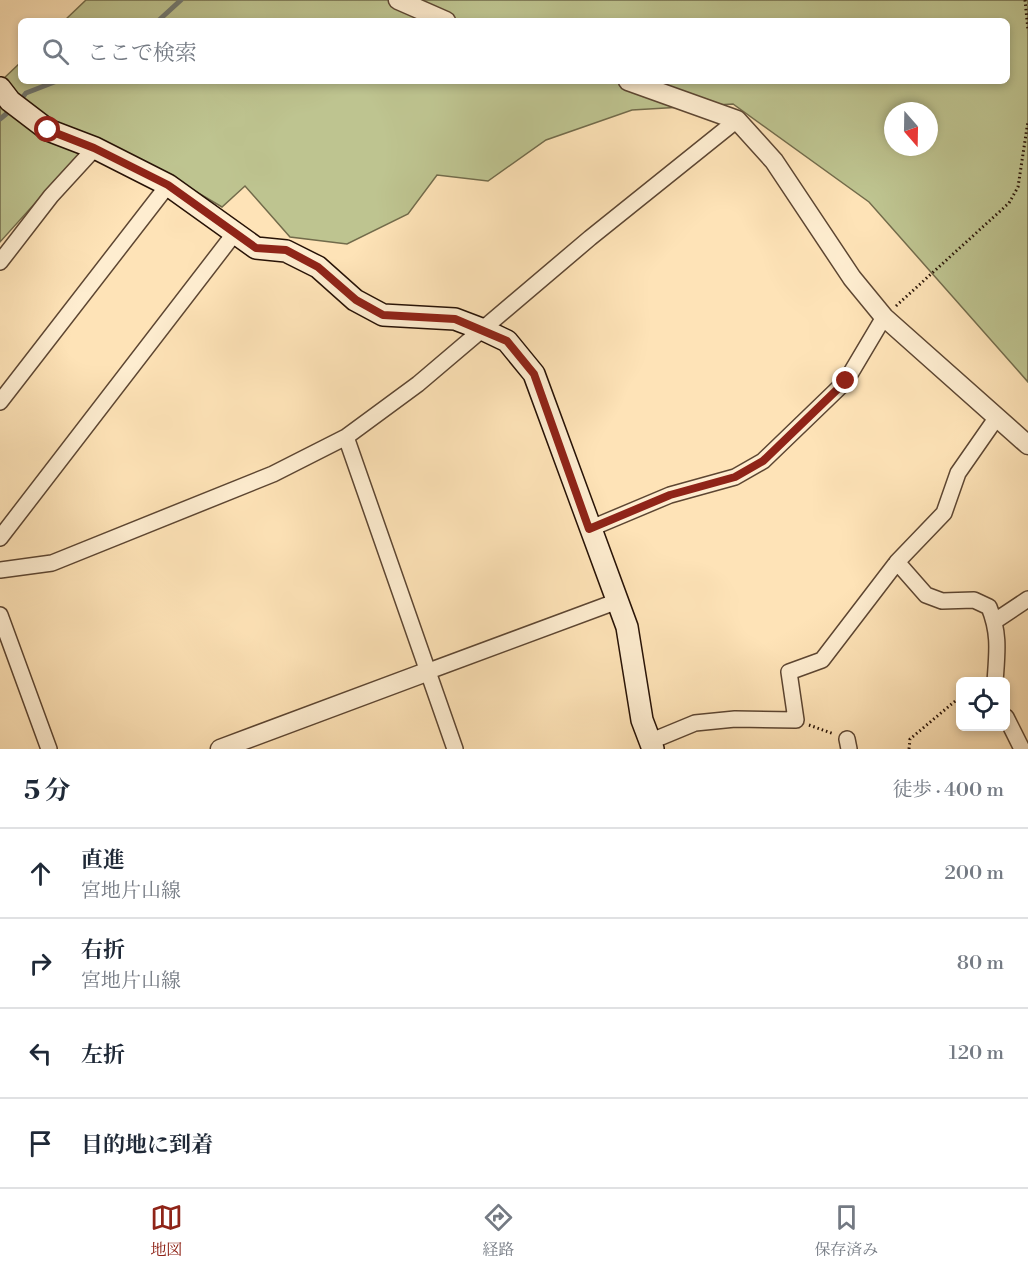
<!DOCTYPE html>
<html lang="ja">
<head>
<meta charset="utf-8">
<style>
	:root { --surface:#fff; --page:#f2f2f3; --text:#1f2937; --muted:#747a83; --line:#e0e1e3; --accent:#8f2418 }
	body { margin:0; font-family:"Libre Bodoni","Noto Serif JP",serif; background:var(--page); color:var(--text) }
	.controls { position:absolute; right:18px; bottom:18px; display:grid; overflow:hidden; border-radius:9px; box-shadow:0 3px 9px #0003 }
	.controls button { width:54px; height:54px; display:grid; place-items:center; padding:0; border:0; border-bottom:2px solid var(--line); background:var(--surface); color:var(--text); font:30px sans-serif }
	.compass { position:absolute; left:884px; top:102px; width:54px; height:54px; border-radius:50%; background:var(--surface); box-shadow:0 3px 9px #0003; rotate:160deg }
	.stop { position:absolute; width:18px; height:18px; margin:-14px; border:4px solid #8f2418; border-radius:50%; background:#fff }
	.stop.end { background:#8f2418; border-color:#fff; box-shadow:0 2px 6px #0008 }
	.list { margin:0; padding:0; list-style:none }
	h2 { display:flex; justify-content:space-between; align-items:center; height:78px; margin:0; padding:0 24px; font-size:26px }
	h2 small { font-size:20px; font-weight:400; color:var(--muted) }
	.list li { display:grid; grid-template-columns:39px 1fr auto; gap:18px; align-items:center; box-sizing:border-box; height:90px; padding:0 24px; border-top:2px solid var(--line) }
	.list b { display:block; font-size:22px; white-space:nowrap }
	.list p { margin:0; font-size:20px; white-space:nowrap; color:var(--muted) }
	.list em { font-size:20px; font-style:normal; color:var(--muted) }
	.icon { flex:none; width:33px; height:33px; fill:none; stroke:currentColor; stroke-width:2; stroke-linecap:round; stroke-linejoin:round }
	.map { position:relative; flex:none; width:1028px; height:749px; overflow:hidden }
	.search { position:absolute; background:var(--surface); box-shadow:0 3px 9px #0003; left:18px; right:18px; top:18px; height:66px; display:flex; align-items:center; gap:15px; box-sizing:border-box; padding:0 21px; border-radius:9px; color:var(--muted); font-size:22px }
	.sheet { height:438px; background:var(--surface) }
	nav { display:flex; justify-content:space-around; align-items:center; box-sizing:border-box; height:84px; border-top:2px solid var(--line); background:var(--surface); font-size:16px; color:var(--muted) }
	nav a { display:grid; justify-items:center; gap:3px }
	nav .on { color:var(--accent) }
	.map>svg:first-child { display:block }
	.green { fill:#bec490; stroke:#726b4b; stroke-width:1.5; fill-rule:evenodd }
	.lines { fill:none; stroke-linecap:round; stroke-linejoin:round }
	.stream { stroke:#717871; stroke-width:5 }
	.minor-casing { stroke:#5d4632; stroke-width:18 }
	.tertiary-casing { stroke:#5d4632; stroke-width:21 }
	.secondary-casing { stroke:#271206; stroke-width:24 }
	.path { stroke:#271206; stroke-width:3; stroke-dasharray:1.5 3; stroke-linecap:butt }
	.minor { stroke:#feedd0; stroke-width:15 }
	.tertiary { stroke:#feedd0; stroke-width:18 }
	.secondary { stroke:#feedd0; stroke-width:21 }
	.route { stroke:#8f2418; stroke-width:8 }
</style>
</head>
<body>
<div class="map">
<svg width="1028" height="749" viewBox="0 0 1028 749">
	<rect width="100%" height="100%" fill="#fee3b7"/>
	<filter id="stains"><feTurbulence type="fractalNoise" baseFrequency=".00333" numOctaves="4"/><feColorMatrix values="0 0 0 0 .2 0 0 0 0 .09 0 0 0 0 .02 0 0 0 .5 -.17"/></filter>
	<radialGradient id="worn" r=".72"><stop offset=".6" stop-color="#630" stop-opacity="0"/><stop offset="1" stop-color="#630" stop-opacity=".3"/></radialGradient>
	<!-- green -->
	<path class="green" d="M 86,0 L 1028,0 L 1028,382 L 869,202 L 733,104 L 632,110 L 546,140 L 488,181 L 437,175 L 408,214 L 347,244 L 290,237 L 245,186 L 222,207 L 178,181 L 93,139 L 0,242 L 0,82 L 21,62 L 21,81 L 1007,81 L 1007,21 L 64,21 ZM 893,111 L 929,111 L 929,147 L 893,147 Z"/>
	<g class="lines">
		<!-- stream -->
		<path class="stream" d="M 158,21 L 181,0
			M 18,103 L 26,93 L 57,81
			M 0,119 L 11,110"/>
		<defs>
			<path id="minor" d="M 0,262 L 51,196 L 95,148
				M 0,402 L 168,185
				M 346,437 L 455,749
				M 589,529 L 670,495 L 735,477 L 763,461 L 846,381 L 884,317
				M 0,538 L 234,234
				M 897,562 L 926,595 L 942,601 L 974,600 L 989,607 C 1000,634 997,653 995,682
				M 0,570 L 52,563 L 273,474 L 346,437 L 418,384 L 590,238 L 737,120
				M 0,615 L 49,749
				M 995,621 L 1028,599
				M 429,671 L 615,602
				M 1006,717 L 1022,749
				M 847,739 L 849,749
				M 649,742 L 695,723 L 735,719 L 796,720 L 789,672 L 822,660 L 897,562 L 944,513 L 958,473 L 997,417"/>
			<path id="tertiary" d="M 398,0 L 446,21
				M 628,81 L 737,120 L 774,161 L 852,278 L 884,317 L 1028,445
				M 220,749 L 429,671"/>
			<path id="secondary" d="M 0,88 L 10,101 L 48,130 L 95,148 L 168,185 L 256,248 L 286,251 L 318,267 L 355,300 L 383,315 L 455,319 L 484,330 L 507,341 L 534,374 L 627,627 L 642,720 L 653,749"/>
		</defs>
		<!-- minor casing -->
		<use href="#minor" class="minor-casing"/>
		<!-- tertiary casing -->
		<use href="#tertiary" class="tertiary-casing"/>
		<!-- secondary casing -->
		<use href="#secondary" class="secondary-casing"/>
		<!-- path -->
		<path class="path" d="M 1025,0 L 1028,30
			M 896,306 L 1009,203 L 1018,187 L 1028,121
			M 809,725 L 834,734
			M 909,749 L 910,739 L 960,697"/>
		<!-- minor -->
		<use href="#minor" class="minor"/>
		<!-- tertiary -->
		<use href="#tertiary" class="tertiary"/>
		<!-- secondary -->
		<use href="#secondary" class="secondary"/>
	</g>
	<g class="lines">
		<!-- route -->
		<path class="route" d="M 48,130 L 94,148 L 168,185 L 256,248 L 286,250 L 318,267 L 356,300 L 383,315 L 455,319 L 507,341 L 534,374 L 589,529 L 670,495 L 735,477 L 763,461 L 846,381"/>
	</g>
	<rect width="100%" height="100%" filter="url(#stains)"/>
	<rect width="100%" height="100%" fill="url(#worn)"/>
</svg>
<div class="controls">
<button><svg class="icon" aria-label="locate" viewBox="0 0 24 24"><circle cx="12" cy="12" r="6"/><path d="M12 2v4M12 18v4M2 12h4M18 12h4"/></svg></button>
</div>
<svg class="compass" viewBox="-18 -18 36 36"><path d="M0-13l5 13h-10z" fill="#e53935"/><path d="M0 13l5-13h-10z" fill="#747a83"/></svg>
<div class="stop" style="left:48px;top:130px"></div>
<div class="stop end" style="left:846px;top:381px"></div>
<div class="search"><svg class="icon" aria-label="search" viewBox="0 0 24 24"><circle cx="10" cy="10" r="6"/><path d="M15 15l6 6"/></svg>ここで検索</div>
</div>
<section class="sheet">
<h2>5 分<small>徒歩 · 400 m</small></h2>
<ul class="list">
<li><svg class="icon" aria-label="ahead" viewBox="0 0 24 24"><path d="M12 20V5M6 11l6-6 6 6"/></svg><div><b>直進</b><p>宮地片山線</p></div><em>200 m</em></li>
<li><svg class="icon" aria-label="right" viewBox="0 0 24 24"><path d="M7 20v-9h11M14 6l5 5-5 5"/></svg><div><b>右折</b><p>宮地片山線</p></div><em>80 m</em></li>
<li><svg class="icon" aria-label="left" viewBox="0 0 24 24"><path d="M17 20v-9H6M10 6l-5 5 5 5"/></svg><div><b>左折</b></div><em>120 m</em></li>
<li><svg class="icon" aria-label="arrive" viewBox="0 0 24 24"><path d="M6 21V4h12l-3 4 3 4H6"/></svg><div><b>目的地に到着</b></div></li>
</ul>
</section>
<nav>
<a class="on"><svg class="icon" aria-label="map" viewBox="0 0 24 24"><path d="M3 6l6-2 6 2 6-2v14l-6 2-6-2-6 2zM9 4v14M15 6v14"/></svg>地図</a>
<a><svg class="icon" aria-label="directions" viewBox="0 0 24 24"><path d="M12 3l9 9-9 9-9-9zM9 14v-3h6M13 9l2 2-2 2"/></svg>経路</a>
<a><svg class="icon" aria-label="saved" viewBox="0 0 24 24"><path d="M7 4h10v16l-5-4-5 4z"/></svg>保存済み</a>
</nav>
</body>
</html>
